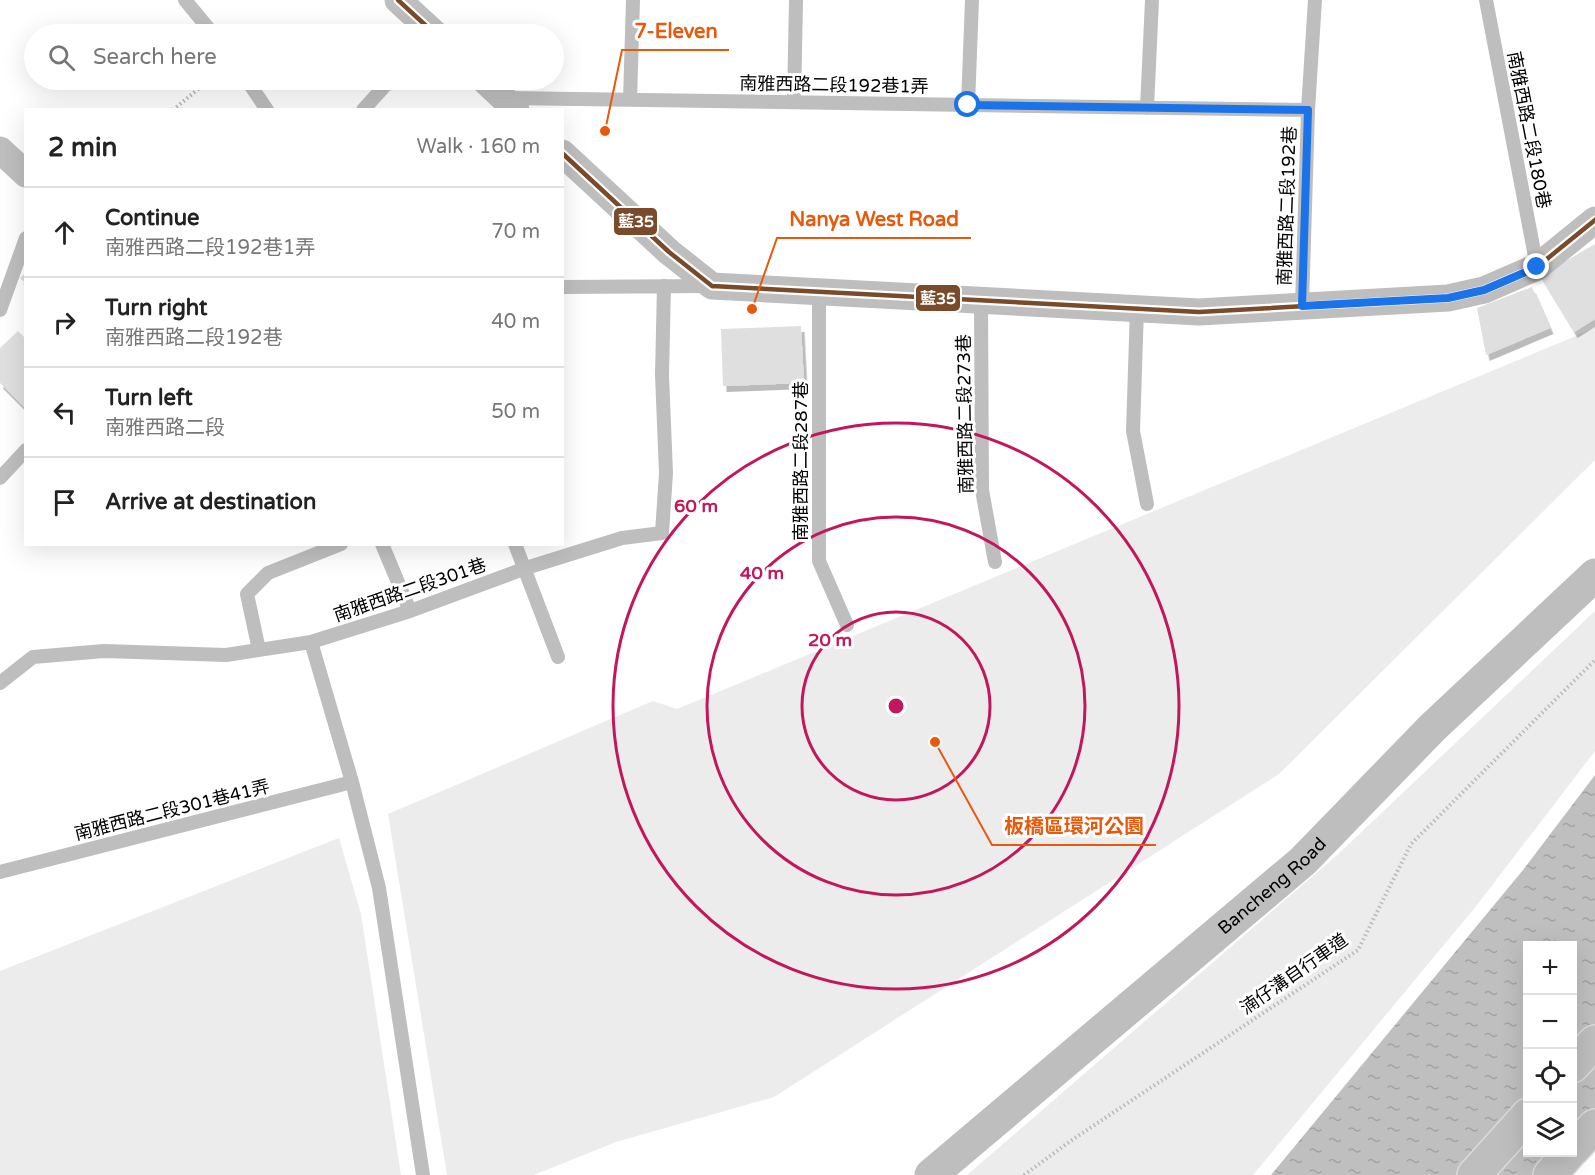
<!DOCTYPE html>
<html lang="en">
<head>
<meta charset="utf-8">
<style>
	:root { --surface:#fff; --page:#f2f2f2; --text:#222; --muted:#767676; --line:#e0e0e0 }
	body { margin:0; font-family:"Varela Round","Noto Sans TC",sans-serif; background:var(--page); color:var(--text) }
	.controls { position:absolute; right:18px; bottom:18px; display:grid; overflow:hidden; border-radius:0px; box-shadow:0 6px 24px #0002 }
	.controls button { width:54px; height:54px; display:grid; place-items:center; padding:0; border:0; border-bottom:2px solid var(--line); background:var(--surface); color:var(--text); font:30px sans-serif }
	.stop { position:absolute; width:18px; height:18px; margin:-14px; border:4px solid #1a73e8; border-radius:50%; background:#fff }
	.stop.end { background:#1a73e8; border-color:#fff; box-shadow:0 2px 6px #0008 }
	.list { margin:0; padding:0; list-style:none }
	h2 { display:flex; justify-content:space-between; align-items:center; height:78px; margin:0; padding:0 24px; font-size:26px }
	h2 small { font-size:20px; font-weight:400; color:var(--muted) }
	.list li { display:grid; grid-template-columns:39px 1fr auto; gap:18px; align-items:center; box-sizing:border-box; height:90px; padding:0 24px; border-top:2px solid var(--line) }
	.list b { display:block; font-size:22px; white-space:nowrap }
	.list p { margin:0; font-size:20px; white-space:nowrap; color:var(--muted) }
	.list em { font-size:20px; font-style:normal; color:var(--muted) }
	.icon { flex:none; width:33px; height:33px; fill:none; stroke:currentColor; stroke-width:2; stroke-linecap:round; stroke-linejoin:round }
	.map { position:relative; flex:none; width:1595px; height:1175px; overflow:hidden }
	.search { position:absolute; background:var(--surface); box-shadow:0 6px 24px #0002; left:24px; top:24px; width:540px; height:66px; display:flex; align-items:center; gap:15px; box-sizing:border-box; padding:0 21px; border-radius:33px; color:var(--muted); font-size:22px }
	.panel { position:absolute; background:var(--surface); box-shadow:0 6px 24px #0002; left:24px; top:108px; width:540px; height:438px; border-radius:0px }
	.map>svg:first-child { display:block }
	.park { fill:#ececec }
	.water { fill:url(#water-ripples); fill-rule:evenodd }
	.building { fill:#dfdfdf; filter:url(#shadow) }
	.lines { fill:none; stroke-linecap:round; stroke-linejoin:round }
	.trunk-casing { stroke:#dbdbdb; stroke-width:36 }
	.path { stroke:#b9b9b9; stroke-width:4; stroke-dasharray:1.5 3; stroke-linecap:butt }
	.service { stroke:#bebebe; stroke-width:14 }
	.minor { stroke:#bebebe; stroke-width:27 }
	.tertiary { stroke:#bebebe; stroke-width:33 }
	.trunk { stroke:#bebebe; stroke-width:33 }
	.bus-1-casing { stroke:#fff; stroke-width:9 }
	.bus-1 { stroke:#7a4b2a; stroke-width:4.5 }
	.route { stroke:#1a73e8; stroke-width:8 }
	.ring { fill:none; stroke:#c2185b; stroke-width:3 }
	.labels { text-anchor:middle; stroke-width:6; stroke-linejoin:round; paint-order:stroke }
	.street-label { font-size:18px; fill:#000; stroke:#fff }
	.centre { fill:#c2185b; stroke:#fff; stroke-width:3 }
	.ring-label { font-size:18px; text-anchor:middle; font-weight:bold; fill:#c2185b; stroke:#fff; stroke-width:6; stroke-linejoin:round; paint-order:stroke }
	.leader { fill:none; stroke:#e8590c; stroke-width:2 }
	.callout-dot { fill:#e8590c; stroke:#fff; stroke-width:2 }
	.callout-label { font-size:20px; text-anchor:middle; font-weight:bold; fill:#e8590c; stroke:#fff; stroke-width:6; stroke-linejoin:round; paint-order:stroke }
	.line-badge { stroke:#fff; stroke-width:2 }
	.badge-label { font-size:16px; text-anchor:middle; font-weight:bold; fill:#fff }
</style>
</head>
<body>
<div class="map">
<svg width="1595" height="1175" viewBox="0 0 1595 1175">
	<defs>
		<pattern id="water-ripples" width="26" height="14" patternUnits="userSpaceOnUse" patternTransform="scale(1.5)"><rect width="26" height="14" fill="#bfbfbf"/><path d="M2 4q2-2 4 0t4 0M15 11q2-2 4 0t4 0" fill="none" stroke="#a2a2a2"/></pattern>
		<filter id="shadow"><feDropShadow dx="3.5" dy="6" stdDeviation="0" flood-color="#0004"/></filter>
	</defs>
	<rect width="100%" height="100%" fill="#fff"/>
	<!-- park -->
	<path class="park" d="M 1595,328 L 1595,460 L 1279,774 L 774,1097 L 616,1142 L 534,1175 L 447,1175 L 388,814 L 653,701 L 677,709 Z
		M 1595,611 L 1595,751 L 1477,905 L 1253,1175 L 967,1175 L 1336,856 Z
		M 339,838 L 361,914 L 401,1175 L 0,1175 L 0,971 Z"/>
	<!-- water -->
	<path class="water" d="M 1595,775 L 1595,1129 L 1559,1175 L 1271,1175 L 1523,870 ZM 1528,946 L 1572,946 L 1572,1152 L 1528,1152 Z"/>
	<!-- building -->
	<path class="building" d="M 1595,244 L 1595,319 L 1574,332 L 1540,276 Z
		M 26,272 L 26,284 L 20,278 Z
		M 1532,287 L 1550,328 L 1486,355 L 1477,308 Z
		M 801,326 L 804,383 L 723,386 L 721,329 Z
		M 18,331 L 26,339 L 26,409 L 0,383 L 0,348 Z"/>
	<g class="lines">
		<defs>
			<path id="trunk" d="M 1572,1066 L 1595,1042
				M 1572,1150 L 1595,1126
				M 1474,1175 L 1528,1115
				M 1550,1175 L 1570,1152"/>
		</defs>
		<!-- trunk casing -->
		<use href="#trunk" class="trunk-casing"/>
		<!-- path -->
		<path class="path" d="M 173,110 L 209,80
			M 1024,1175 L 1072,1140 L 1358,950 L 1411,844 L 1595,660"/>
		<!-- service -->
		<path class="service" d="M 185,0 L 213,34
			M 1486,0 L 1537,267
			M 247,80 L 267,110
			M 506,98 L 1308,110
			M 630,100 L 633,0
			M 794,102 L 796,0
			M 968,105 L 972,0
			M 1147,108 L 1152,0
			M 363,110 L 390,80
			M 562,287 L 707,286
			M 819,292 L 819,561 L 847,625
			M 981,300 L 982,490 L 995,562
			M 1302,306 L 1308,110 L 1315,0
			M 1137,308 L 1133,431 L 1147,504
			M 0,310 L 26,238
			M 0,478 L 26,450
			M 382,544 L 410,611
			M 515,544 L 558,657
			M 311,642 L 352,782 L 379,888 L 423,1175
			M 259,650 L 247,594 L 268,573 L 341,544
			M 0,683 L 33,657 L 104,651 L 226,655 L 311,642 L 410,611 L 526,568 L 622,538 L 662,533 L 666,473 L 662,375 L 664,286
			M 0,872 L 352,782"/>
		<!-- minor -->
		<path class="minor" d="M 398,0 L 435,34
			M 484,80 L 516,110
			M 0,150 L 26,174
			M 562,153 L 669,252 L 712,286 L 1199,312 L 1448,298 L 1484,290 L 1537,267 L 1595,220"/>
		<!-- tertiary -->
		<path class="tertiary" id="s1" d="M 931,1175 L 1303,861 L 1432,728 L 1595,575"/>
		<!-- trunk -->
		<use href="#trunk" class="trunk"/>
		<defs>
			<path id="bus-1" d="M 398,0 L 435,34
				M 562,153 L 669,252 L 712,286
				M 712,286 L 1199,312 L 1448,298 L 1484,290 L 1537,267 L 1595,220"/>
		</defs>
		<!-- bus-1 casing -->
		<use href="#bus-1" class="bus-1-casing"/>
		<!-- bus-1 -->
		<use href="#bus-1" class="bus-1"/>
	</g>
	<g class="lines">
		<!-- route -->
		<path class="route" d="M 968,105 L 1308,110 L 1302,306 L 1448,298 L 1484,290 L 1537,267"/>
	</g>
	<!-- distance rings -->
	<g class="ring">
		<circle cx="896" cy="706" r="94"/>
		<circle cx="896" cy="706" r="189"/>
		<circle cx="896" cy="706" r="283"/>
	</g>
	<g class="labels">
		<!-- street labels -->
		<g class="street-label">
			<text transform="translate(834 85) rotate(1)" y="6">南雅西路二段192巷1弄</text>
			<text transform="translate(1529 130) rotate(79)" y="6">南雅西路二段180巷</text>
			<text transform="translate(1287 206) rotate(-88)" y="6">南雅西路二段192巷</text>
			<text transform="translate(965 414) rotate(-91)" y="6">南雅西路二段273巷</text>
			<text transform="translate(801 461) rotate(-90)" y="6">南雅西路二段287巷</text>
			<text transform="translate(410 590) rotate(-19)" y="6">南雅西路二段301巷</text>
			<text transform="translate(172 810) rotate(-14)" y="6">南雅西路二段301巷41弄</text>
			<text dy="6" stroke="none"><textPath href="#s1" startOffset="447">Bancheng Road</textPath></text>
			<text transform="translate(1294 974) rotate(-35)" y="6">湳仔溝自行車道</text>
		</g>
	</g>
	<circle cx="896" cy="706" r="9" class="centre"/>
	<g class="ring-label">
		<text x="696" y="512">60 m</text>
		<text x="762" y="579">40 m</text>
		<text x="830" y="646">20 m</text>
	</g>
	<!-- callouts -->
	<path class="leader" d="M605 131L622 50H729M752 309L777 238H971M935 742L992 845H1156"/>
	<g class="callout-dot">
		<circle cx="605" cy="131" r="6"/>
		<circle cx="752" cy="309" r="6"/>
		<circle cx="935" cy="742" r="6"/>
	</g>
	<g class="callout-label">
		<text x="676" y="38">7-Eleven</text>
		<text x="874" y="226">Nanya West Road</text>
		<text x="1074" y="833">板橋區環河公園</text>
	</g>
	<g class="line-badge">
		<rect x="613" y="207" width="45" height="29" rx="6" fill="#7a4b2a"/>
		<rect x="915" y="284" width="46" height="28" rx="6" fill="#7a4b2a"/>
	</g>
	<g class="badge-label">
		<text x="636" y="227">藍35</text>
		<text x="938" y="304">藍35</text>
	</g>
</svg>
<div class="controls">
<button>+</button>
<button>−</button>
<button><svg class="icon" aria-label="locate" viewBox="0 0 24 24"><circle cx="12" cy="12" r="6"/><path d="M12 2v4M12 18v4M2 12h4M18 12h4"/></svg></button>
<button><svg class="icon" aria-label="layers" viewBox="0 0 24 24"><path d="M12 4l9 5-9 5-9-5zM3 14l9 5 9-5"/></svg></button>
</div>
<div class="stop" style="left:968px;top:105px"></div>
<div class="stop end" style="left:1537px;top:267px"></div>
<div class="search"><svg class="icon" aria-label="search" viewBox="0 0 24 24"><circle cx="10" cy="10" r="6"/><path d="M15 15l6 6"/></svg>Search here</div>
<section class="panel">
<h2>2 min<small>Walk · 160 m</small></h2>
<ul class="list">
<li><svg class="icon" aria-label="ahead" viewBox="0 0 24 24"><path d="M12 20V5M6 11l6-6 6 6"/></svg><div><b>Continue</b><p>南雅西路二段192巷1弄</p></div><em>70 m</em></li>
<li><svg class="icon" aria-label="right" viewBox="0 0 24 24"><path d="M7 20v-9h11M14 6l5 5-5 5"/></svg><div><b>Turn right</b><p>南雅西路二段192巷</p></div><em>40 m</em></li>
<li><svg class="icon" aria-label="left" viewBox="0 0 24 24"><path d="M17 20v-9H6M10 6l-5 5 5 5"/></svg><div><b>Turn left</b><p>南雅西路二段</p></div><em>50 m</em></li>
<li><svg class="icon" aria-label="arrive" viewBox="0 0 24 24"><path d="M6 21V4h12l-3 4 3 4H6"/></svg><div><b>Arrive at destination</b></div></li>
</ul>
</section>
</div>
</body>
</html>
